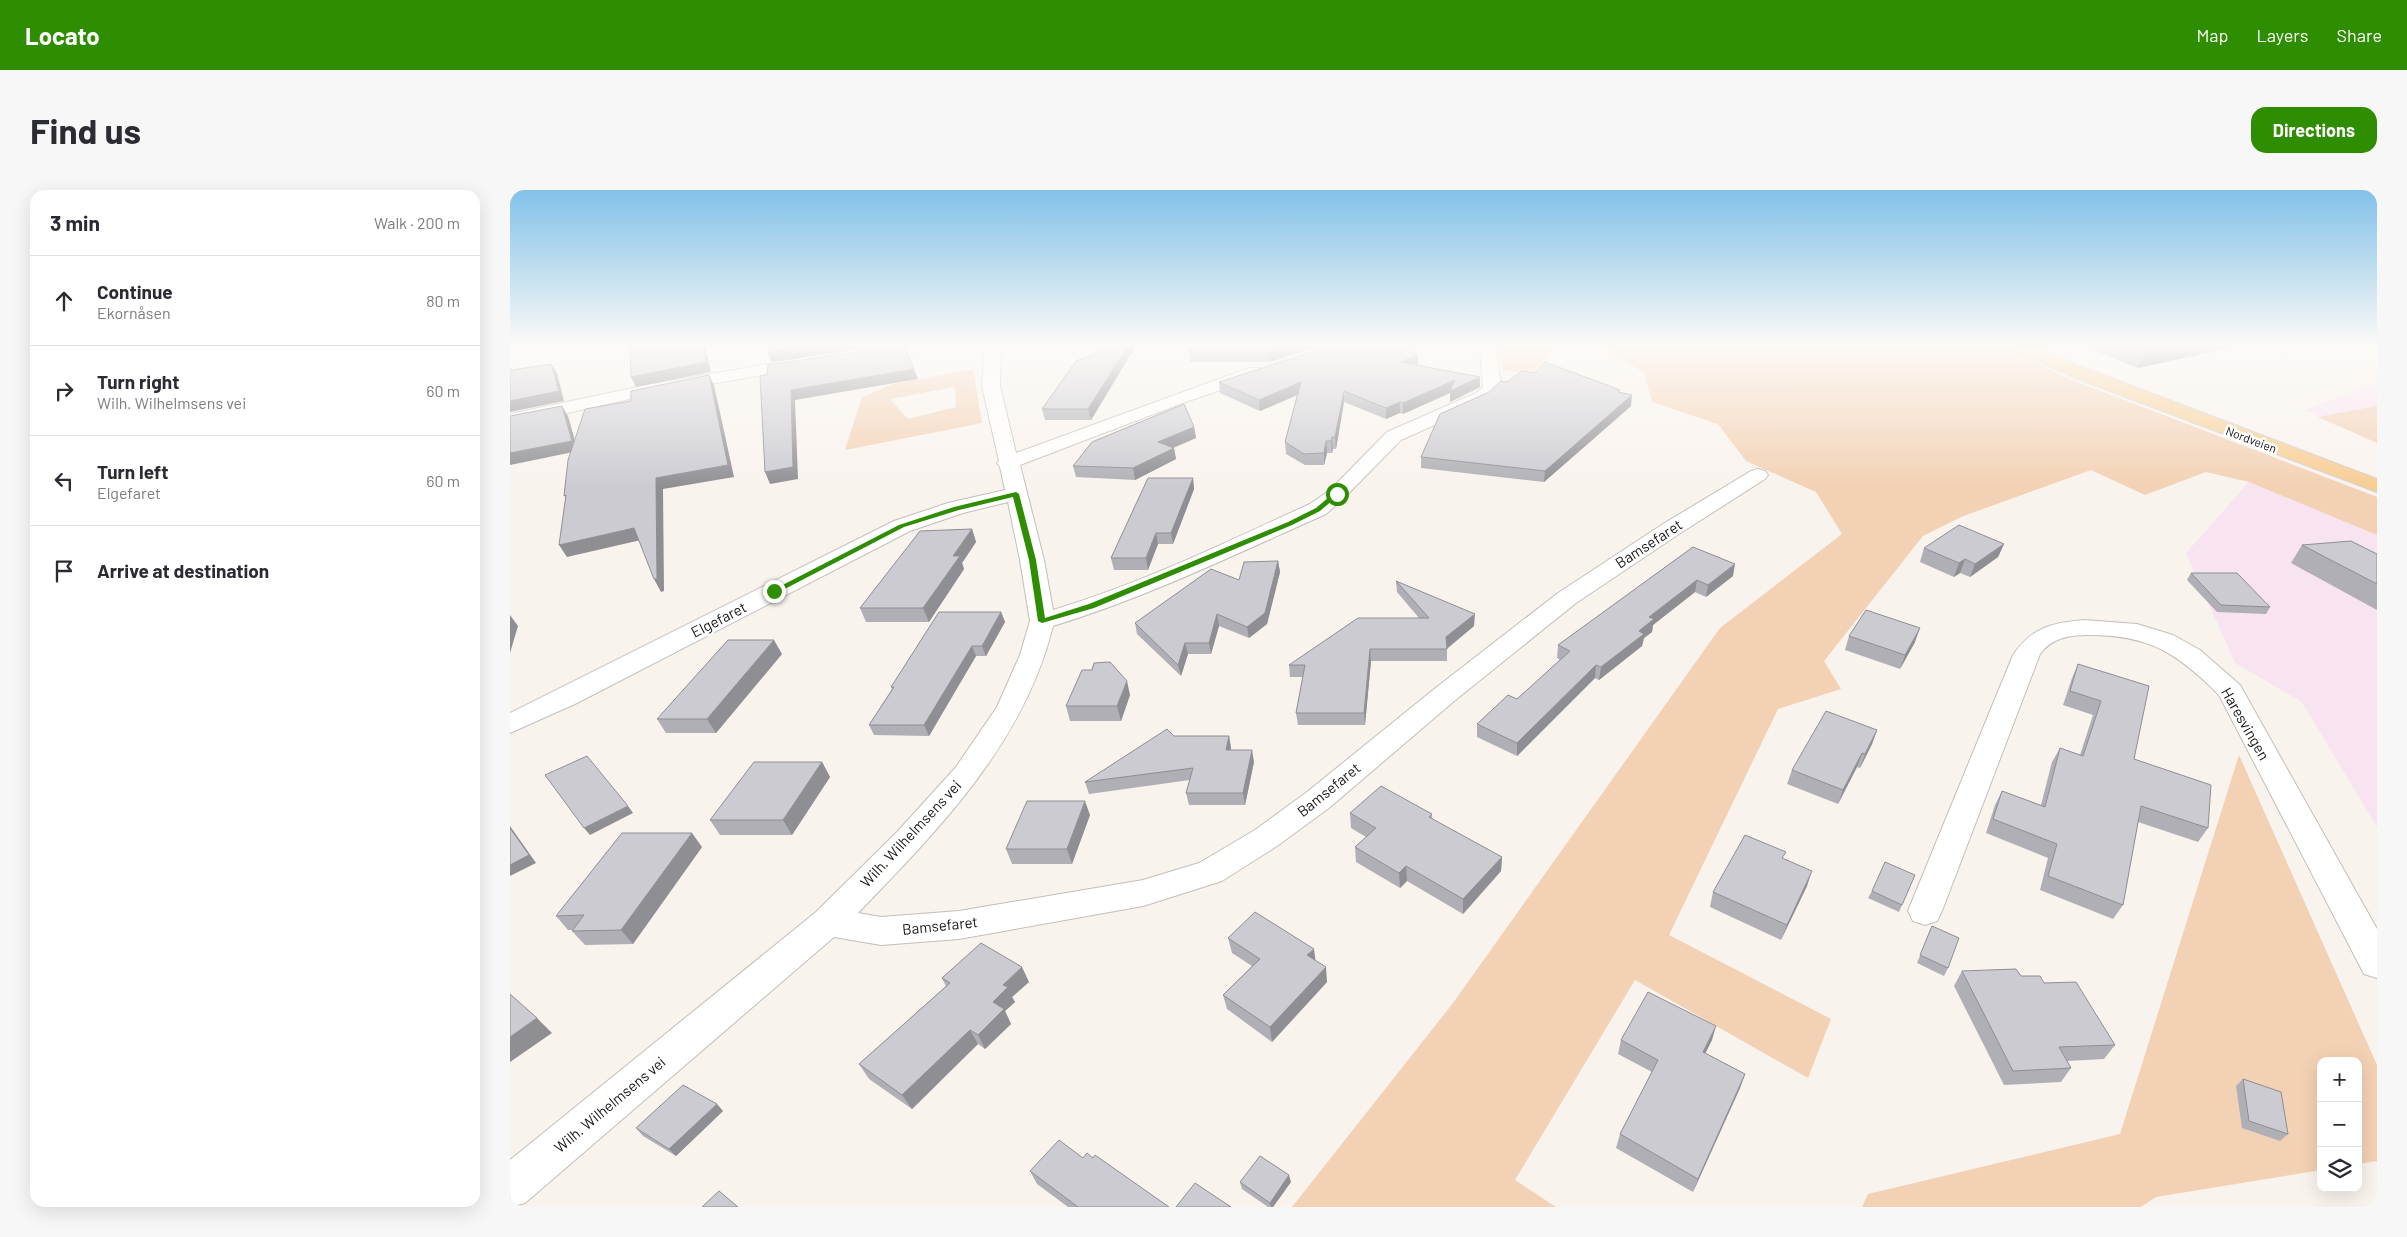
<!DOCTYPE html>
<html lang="en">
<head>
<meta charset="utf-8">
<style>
	:root { --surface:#fff; --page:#f7f7f7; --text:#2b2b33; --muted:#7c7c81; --line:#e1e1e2; --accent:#2e8d01 }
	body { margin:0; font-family:Barlow,sans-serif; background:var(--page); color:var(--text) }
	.controls { position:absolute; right:15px; bottom:15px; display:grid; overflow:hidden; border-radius:10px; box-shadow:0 5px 20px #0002 }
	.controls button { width:45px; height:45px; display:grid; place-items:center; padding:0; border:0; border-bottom:1px solid var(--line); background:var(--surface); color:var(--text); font:25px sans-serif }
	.stop { position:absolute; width:15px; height:15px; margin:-11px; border:4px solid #2e8d01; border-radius:50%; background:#fff }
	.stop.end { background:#2e8d01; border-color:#fff; box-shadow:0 1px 5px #0008 }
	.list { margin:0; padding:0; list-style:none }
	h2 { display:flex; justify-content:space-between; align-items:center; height:65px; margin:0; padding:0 20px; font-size:21px }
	h2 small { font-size:16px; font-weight:400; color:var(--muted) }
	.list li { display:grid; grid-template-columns:32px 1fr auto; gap:15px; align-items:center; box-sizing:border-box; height:90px; padding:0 20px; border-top:1px solid var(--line) }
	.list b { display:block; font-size:19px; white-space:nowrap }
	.list p { margin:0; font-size:16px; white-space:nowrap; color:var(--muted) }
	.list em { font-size:16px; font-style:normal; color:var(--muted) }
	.icon { flex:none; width:28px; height:28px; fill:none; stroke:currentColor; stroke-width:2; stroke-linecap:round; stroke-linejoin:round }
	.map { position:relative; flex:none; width:1867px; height:1017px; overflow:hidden; border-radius:15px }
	header { display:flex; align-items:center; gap:30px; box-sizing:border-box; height:70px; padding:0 25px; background:var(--accent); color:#fff }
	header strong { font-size:24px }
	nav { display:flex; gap:28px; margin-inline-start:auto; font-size:18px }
	.intro { display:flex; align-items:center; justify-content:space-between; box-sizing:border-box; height:120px; padding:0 30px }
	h1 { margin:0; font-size:35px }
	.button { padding:12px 22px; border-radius:15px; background:var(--accent); color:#fff; font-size:18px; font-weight:700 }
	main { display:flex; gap:30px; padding:0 30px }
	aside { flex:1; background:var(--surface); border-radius:15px; box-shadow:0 5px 20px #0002 }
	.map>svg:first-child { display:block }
	.education { fill:#f8e3f1 }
	.green { fill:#f3d1b4; fill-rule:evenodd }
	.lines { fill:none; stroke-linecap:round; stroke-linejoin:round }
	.minor-casing { stroke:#c4beb9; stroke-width:2 }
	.major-casing { stroke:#d1d0d0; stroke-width:2 }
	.minor { fill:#fff; fill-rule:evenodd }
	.major { fill:#f7ce93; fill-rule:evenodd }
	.wall { fill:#afafb5 }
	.shaded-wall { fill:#8f8e93 }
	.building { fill:#cccbd2; stroke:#8f8e93 }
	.route { fill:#2e8d01 }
	.labels { text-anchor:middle; stroke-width:5; stroke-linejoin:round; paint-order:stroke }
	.far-street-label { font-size:12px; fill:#181614; stroke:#fff }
	.street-label { font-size:15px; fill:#181614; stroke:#fff }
</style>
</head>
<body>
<header>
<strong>Locato</strong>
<nav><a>Map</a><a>Layers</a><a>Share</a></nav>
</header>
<div class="intro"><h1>Find us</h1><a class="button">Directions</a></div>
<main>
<aside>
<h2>3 min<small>Walk · 200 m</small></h2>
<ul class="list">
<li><svg class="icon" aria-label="ahead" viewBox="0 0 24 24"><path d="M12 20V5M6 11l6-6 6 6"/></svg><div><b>Continue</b><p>Ekornåsen</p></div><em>80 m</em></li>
<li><svg class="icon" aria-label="right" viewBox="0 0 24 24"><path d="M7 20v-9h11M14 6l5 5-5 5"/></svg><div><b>Turn right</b><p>Wilh. Wilhelmsens vei</p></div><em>60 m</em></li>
<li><svg class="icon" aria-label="left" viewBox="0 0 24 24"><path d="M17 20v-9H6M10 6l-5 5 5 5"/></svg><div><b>Turn left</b><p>Elgefaret</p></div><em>60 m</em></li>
<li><svg class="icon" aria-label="arrive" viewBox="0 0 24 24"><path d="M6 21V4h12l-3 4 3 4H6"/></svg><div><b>Arrive at destination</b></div></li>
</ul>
</aside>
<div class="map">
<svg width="1867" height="1017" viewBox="0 0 1867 1017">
	<rect width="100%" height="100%" fill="#f9f3ee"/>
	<!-- education -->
	<path class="education" d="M 1867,193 L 1867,251 L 1794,220 Z
		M 1739,292 L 1867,345 L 1867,637 L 1792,512 L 1725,473 L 1676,363 Z"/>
	<!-- green -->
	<path class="green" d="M 988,156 L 1046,156 L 1024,182 L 993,181 Z
		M 1091,156 L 1490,156 L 1560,189 L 1867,307 L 1867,345 L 1739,292 L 1696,282 L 1635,305 L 1581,280 L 1451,327 L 1413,346 L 1314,471 L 1331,499 L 1268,519 L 1159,745 L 1321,829 L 1298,888 L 1125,790 L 1005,990 L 1046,1017 L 782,1017 L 943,813 L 1210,438 L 1332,344 L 1306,302 L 1236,271 L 1208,234 L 1142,212 L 1134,183 Z
		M 463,179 L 472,233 L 335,260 L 352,207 L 383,194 ZM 445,197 L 446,217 L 398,229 L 380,209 Z
		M 1867,216 L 1867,253 L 1808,227 Z
		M 1729,565 L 1867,875 L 1867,971 L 1848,974 L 1848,871 L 1811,871 L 1811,980 L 1646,1007 L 1631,1017 L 1352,1017 L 1358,1004 L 1610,944 Z"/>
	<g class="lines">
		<defs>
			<path id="minor" d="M 376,156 L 415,156 L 413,159 L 407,161 L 358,168 L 352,166 L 350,163 L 352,160 Z
				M 475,156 L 491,156 L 490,196 L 506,263 L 739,178 L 751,178 L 753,182 L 751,186 L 667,215 L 510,275 L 534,370 L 543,420 C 631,394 716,352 800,314 L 820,300 L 877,242 L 966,203 L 973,197 L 970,156 L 986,156 L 991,198 L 978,211 L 891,250 L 834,308 L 816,324 C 726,364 638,407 543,436 C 514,553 430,638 348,723 L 371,727 L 449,721 L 633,690 L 689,673 L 745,640 L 797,602 L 923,500 L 1048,403 L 1153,334 L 1241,281 L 1248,279 L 1255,281 L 1258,285 L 1255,289 L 1169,344 L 1066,413 L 943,512 L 819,618 L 767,656 L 712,691 L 633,716 L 449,749 L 371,755 L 324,747 L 15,1013 L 0,1017 L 0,970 L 306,722 L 387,642 L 446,577 L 487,517 L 510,465 L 520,431 L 510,370 L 498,312 L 453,323 L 400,341 L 67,513 L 0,543 L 0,523 L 384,331 L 438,313 L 495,300 L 490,277 L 487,273 L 489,271 L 472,196 Z
				M 293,168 L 299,169 L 301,173 L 299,177 L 137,205 L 0,236 L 0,224 L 137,195 Z
				M 1574,430 L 1627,434 L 1663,445 L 1690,460 L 1730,495 L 1867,739 L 1867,788 L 1854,784 L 1709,505 C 1666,462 1639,445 1578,445 C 1559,445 1542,448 1530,464 L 1432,721 L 1427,731 L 1415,735 L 1403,731 L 1398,721 L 1503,465 C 1522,437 1542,433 1574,430 Z"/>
			<path id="major" d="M 1496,156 L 1517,156 L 1867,289 L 1867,302 L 1568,189 L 1498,159 Z"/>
		</defs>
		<!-- minor casing -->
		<use href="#minor" class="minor-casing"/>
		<!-- major casing -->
		<use href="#major" class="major-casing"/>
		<!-- minor -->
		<use href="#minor" class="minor"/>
		<!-- major -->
		<use href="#major" class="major"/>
	</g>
	<!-- wall -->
	<path class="wall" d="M 605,156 L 624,156 L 624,159 L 581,230 L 535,230 L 532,219 Z
		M 682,156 L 810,156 L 759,172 L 680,172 L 679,162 Z
		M 1572,156 L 1727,156 L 1628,178 Z
		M 908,175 L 970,187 L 970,197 L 940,212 L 940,203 L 893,224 L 890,223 L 876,229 L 834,212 L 826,259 L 823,259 L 822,263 L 817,263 L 814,275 L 795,275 L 776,264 L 775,252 L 787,205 L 750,221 L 710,203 L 709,192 Z
		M 997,192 L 1110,202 L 1121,216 L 1034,292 L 911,278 L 911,267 L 979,202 Z
		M 684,237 L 686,248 L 663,258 L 664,258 L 666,269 L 625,290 L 566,287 L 563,276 Z
		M 683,288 L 684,299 L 663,354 L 648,354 L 638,380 L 604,380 L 601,368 Z
		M 462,339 L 466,352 L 452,373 L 454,379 L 419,432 L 356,432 L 350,418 Z
		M 1494,354 L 1488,367 L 1460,387 L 1450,383 L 1444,387 L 1410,372 L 1414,358 Z
		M 1792,355 L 1867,364 L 1867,420 L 1781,373 Z
		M 1183,357 L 1223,386 L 1196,407 L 1185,402 L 1143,435 L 1142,442 L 1134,448 L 1132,456 L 1089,490 L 1085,488 L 1007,566 L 967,547 L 967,534 L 1007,509 L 1050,470 L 1047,468 L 1048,455 Z
		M 768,371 L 770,382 L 757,434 L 739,448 L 709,436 L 701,464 L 678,464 L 671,486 L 627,444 L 625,433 L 729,390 Z
		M 1681,383 L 1760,417 L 1756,424 L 1707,422 L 1677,390 Z
		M 886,391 L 964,436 L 937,459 L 937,471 L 861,471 L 855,535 L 788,535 L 786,523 L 793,487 L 780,487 L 779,475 L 909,428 L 887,402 Z
		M 491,422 L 495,432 L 476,466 L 466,466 L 419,546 L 364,545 L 359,535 L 382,499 L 381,497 Z
		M 1339,446 L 1405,452 L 1390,479 L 1335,460 Z
		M 272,464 L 206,543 L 156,543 L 147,529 Z
		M 1568,474 L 1624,569 L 1698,638 L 1688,652 L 1628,632 L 1613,715 L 1603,729 L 1530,700 L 1538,668 L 1476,643 L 1485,615 L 1492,601 L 1531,615 L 1542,572 L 1550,558 L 1570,565 L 1583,525 L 1553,515 L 1562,488 Z
		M 582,480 L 620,505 L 611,531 L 560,531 L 556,516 Z
		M 1367,540 L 1362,554 L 1350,578 L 1347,577 L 1328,614 L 1277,594 L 1282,580 Z
		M 664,546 L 719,546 L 721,558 L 721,560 L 744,572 L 735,615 L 679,615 L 676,603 L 680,590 L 579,604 L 575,592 Z
		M 312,572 L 320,587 L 282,645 L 210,645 L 200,630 Z
		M 840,623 L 922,624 L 922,629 L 992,667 L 991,681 L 953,724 L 897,691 L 890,698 L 846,672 L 845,657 L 856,647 L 841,638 Z
		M 580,625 L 562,674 L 502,674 L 496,659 Z
		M 192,657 L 123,754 L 75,755 L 62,741 L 62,740 L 58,740 L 46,726 Z
		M 1273,669 L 1297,696 L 1271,750 L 1200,717 L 1203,702 Z
		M 1405,685 L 1389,722 L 1358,708 L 1362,701 Z
		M 1422,736 L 1438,778 L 1434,786 L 1407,773 Z
		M 718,748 L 805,771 L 817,792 L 762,852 L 717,819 L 713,805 L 742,776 L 722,763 Z
		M 1452,781 L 1511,786 L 1534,793 L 1605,855 L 1594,869 L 1557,871 L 1561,878 L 1551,892 L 1494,895 L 1444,796 Z
		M 432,788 L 519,792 L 502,807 L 505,812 L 495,821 L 501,834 L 475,859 L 468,854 L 402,919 L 359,889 L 349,874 L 436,796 Z
		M 1111,850 L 1202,850 L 1195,863 L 1235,884 L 1230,898 L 1183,1002 L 1106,958 L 1110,944 L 1142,882 L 1108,864 Z
		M 1733,889 L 1778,944 L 1770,951 L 1732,938 L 1726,896 Z
		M 213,921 L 166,966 L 133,946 L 126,938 Z
		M 573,968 L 583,968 L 659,1017 L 558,1017 L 527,994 L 520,981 Z
		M 730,992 L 781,992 L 763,1017 L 758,1017 L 732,999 Z"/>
	<!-- shaded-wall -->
	<path class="shaded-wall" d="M 193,156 L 195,156 L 201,182 L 126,197 L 121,187 Z
		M 303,156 L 369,156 L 262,172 L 258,162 Z
		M 618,156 L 624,156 L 624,159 L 581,230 L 578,219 Z
		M 778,156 L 810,156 L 759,172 L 758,162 Z
		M 1648,156 L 1727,156 L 1628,178 L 1637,158 Z
		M 908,165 L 908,176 L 890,172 Z
		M 41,174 L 47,183 L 54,211 L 0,222 L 0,211 Z
		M 404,179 L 408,189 L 285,210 L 288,289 L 260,294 L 255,282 L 281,200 Z
		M 199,185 L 204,195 L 224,287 L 153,299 L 154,401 L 151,402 L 144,389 L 146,288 Z
		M 970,187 L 970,197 L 940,212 L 940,203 L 893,224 L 893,213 L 945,190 Z
		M 791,192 L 792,203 L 750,221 L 749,210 Z
		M 834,201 L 834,212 L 826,259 L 825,247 Z
		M 1122,205 L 1121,216 L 1034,292 L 1035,281 Z
		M 890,212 L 890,223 L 876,229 L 876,218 Z
		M 52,216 L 58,226 L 68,261 L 0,275 L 0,263 Z
		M 684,237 L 686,248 L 651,263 L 648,252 Z
		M 822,247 L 823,259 L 822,263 L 821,251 Z
		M 816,251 L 817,263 L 814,275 L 814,263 Z
		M 664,258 L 666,269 L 625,290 L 623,278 Z
		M 683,288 L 684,299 L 663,354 L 661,343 Z
		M 124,338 L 131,350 L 57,367 L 49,355 Z
		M 462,339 L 466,352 L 452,373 L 454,379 L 419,432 L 413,418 L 443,366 Z
		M 646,343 L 648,354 L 638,380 L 636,368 Z
		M 1494,354 L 1488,367 L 1460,387 L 1465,374 Z
		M 1455,369 L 1450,383 L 1444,387 L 1449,373 Z
		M 768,371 L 770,382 L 757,434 L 739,448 L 737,437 Z
		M 1225,374 L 1223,386 L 1196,407 L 1198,395 Z
		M 1187,390 L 1185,402 L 1143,435 L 1142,442 L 1134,448 L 1132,456 L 1089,490 L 1091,477 L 1129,441 L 1139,427 Z
		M 491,422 L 495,432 L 476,466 L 472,456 Z
		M 707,424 L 709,436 L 701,464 L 699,453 Z
		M 965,424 L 964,436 L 936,459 L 936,447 Z
		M 0,425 L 8,436 L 0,463 Z
		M 1410,438 L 1405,452 L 1390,479 L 1395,465 Z
		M 264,450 L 272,464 L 206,543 L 197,529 Z
		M 675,453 L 678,464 L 671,486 L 668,475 Z
		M 462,456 L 466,466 L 419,546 L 414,535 Z
		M 860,459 L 861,471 L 855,535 L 854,523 Z
		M 1086,475 L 1085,488 L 1007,566 L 1007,553 Z
		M 617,491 L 620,505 L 611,531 L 607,516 Z
		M 1367,540 L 1362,554 L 1350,578 L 1355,564 Z
		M 719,546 L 721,558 L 718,572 L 716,560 Z
		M 742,560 L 744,572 L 735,615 L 733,603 Z
		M 1352,563 L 1347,577 L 1328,614 L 1333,600 Z
		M 312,572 L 320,587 L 282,645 L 273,630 Z
		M 575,611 L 580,625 L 562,674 L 557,659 Z
		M 118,616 L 123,623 L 80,645 L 74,638 Z
		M 0,636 L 26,673 L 0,686 Z
		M 182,643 L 192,657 L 123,754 L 111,740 Z
		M 992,667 L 991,681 L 953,724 L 953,709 Z
		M 896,676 L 897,691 L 890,698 L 889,683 Z
		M 1302,681 L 1297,696 L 1271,750 L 1277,735 Z
		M 804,759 L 806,774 L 797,765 Z
		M 512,777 L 519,792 L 502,807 L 505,812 L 495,821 L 501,834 L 475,859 L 468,845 L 483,812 L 493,795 Z
		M 816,777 L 817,792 L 762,852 L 760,837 Z
		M 27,828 L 42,843 L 0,872 L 0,847 Z
		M 1206,836 L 1202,850 L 1189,876 L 1193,862 Z
		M 460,840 L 468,854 L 402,919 L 392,905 Z
		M 1235,884 L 1230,898 L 1183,1002 L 1188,989 Z
		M 207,914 L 213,921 L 166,966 L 159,959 Z
		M 779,985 L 781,992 L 763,1017 L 761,1017 L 760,1013 Z"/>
	<!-- building -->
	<path class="building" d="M 120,156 L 193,156 L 196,172 L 121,187 Z
		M 258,156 L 303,156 L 258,162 Z
		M 386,156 L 394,156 L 404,179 L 281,200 L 283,277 L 255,282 L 250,186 L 257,185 L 258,175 Z
		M 605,156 L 618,156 L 578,219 L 532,219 L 566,171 Z
		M 682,156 L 778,156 L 758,162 L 679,162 Z
		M 820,156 L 889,156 L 908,165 L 890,172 L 970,187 L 940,201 L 945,190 L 893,213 L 890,212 L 876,218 L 834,201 L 825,247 L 822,247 L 821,251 L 816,251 L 814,263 L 794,264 L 775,252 L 791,192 L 749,210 L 709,192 Z
		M 1631,156 L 1648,156 L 1637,158 Z
		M 1035,172 L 1110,200 L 1108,202 L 1122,205 L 1035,281 L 911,267 L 930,224 L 979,202 L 991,191 L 997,192 L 1012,181 L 1025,183 Z
		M 41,174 L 49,201 L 0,211 L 0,177 L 2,180 Z
		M 199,185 L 218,275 L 146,288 L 147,389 L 144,389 L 124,338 L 49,355 L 56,305 L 54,306 L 58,270 L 75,219 L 121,211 L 121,201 Z
		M 674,214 L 684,237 L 648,252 L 664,258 L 623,278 L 563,276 L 582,252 Z
		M 52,216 L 62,251 L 0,263 L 0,226 Z
		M 638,288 L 683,288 L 661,343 L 646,343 L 636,368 L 601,368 Z
		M 1449,335 L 1494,354 L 1465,374 L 1455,369 L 1449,373 L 1414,358 Z
		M 462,339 L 443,366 L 450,366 L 413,418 L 350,418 L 410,341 Z
		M 1841,351 L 1867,364 L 1867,394 L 1792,355 Z
		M 1183,357 L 1225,374 L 1198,395 L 1187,390 L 1139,427 L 1144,429 L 1129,441 L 1134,444 L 1091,477 L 1086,475 L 1007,553 L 967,534 L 998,505 L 1007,509 L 1060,461 L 1048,455 Z
		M 768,371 L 755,423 L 737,437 L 707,424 L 699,453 L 675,453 L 668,475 L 625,433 L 701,379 L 729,390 L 734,372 Z
		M 1681,383 L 1727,383 L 1760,417 L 1711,415 Z
		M 886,391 L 965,424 L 936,447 L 937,459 L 860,459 L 854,523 L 786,523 L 795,475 L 779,475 L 848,428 L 919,428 Z
		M 1356,420 L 1410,438 L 1395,465 L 1339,446 Z
		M 429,422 L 491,422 L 472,456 L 462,456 L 414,535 L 359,535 L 384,497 L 381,497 Z
		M 218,450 L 264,450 L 197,529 L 147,529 Z
		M 600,472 L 617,491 L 607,516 L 556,516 L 572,480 L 582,480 L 584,473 Z
		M 1568,474 L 1639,496 L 1624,569 L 1701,595 L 1698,638 L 1631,616 L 1613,715 L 1538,686 L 1547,654 L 1483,629 L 1492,601 L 1535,617 L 1550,558 L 1573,566 L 1591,511 L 1560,501 Z
		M 1316,521 L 1367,540 L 1355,564 L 1352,563 L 1333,600 L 1282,580 Z
		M 657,539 L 664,546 L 719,546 L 716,560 L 742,560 L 733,603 L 676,603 L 683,578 L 575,592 Z
		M 77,566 L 118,616 L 74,638 L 35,585 Z
		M 244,572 L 312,572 L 273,630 L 200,630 Z
		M 871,596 L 922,624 L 919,627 L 992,667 L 953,709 L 896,676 L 889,683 L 845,657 L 866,638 L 840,623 Z
		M 517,611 L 575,611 L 557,659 L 496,659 Z
		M 0,638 L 19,665 L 0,675 Z
		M 112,643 L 182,643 L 111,740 L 62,741 L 74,725 L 46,726 Z
		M 1235,645 L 1276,662 L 1272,668 L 1302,681 L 1277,735 L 1203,702 Z
		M 1375,672 L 1405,685 L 1392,715 L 1362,701 Z
		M 745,722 L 804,759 L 797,765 L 816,777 L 760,837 L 713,805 L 750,769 L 718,748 Z
		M 1422,736 L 1449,748 L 1438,778 L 1410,765 Z
		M 471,753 L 512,777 L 493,795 L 498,797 L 483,812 L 494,819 L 468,845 L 460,840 L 392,905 L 349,874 L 440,793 L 432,788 Z
		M 1506,779 L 1511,786 L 1530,786 L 1534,793 L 1566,792 L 1605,855 L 1549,857 L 1561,878 L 1503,881 L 1452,781 Z
		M 1138,802 L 1206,836 L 1193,862 L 1235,884 L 1188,989 L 1110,944 L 1148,870 L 1111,850 Z
		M 0,804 L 27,828 L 0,847 Z
		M 1733,889 L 1771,902 L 1778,944 L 1739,931 Z
		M 173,895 L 207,914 L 159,959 L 126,938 Z
		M 549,950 L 573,968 L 577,963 L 583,968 L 585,965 L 659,1017 L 568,1017 L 520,981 Z
		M 750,966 L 779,985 L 760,1013 L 730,992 Z
		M 685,993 L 721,1017 L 666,1017 Z
		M 209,1001 L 228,1017 L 192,1017 Z"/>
	<!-- sky -->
	<linearGradient id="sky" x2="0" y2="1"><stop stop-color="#82c1e8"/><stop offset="0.52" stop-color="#fcfaf7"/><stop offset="1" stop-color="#fcfaf7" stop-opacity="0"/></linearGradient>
	<rect width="1867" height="298" fill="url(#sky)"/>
	<!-- route -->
	<path class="route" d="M 506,302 L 509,304 L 526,370 L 535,428 L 579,414 L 778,332 L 806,318 L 825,302 L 830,304 L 810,321 L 782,335 L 584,418 L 532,433 L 528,431 L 519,370 L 503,307 L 449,320 L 394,337 L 267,403 L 261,401 L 389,335 L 444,317 Z"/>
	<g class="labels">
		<!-- far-street labels -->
		<g class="far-street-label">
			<text transform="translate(1741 250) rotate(21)" y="4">Nordveien</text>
		</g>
		<!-- street labels -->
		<g class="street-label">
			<text transform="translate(1139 354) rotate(-33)" y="5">Bamsefaret</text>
			<text transform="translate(209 430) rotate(-27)" y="5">Elgefaret</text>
			<text transform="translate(1735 534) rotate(60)" y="5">Haresvingen</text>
			<text transform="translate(819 600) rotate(-39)" y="5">Bamsefaret</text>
			<text transform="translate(401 644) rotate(-47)" y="5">Wilh. Wilhelmsens vei</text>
			<text transform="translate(430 736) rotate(-6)" y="5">Bamsefaret</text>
			<text transform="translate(100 915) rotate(-40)" y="5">Wilh. Wilhelmsens vei</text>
		</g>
	</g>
</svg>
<div class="controls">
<button>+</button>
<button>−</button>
<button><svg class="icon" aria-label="layers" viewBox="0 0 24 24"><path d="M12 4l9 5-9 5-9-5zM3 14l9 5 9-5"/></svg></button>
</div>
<div class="stop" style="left:827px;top:304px"></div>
<div class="stop end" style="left:264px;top:401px"></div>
</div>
</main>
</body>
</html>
